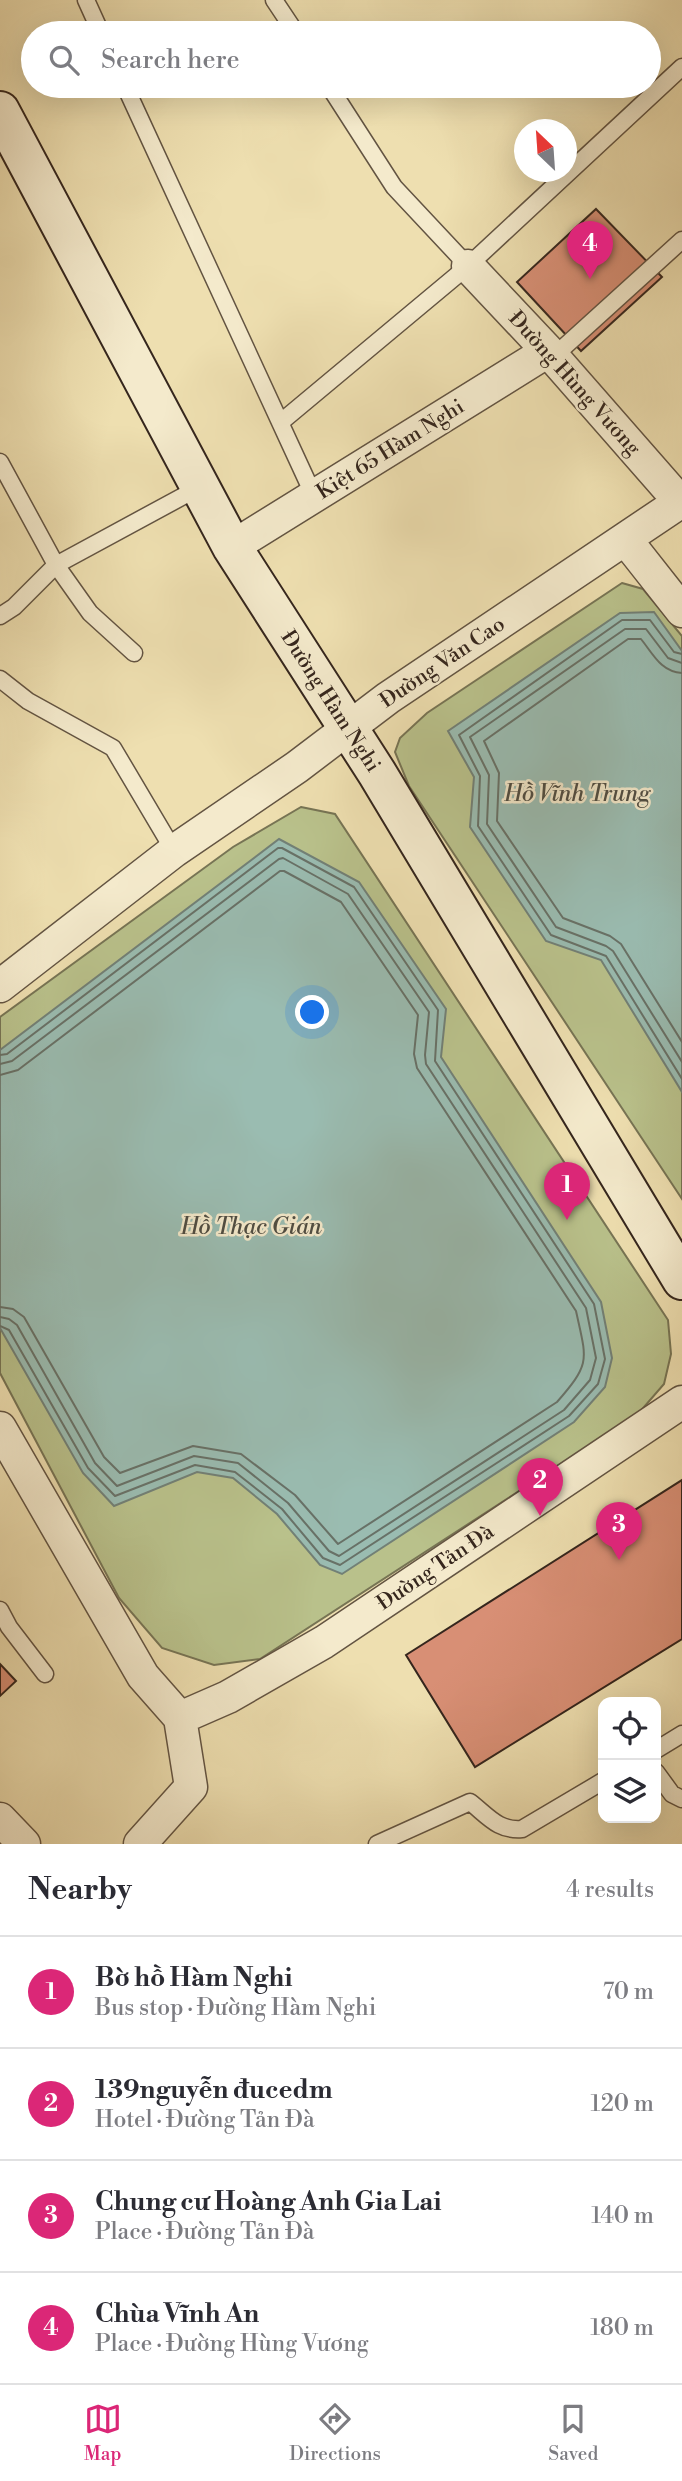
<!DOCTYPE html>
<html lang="en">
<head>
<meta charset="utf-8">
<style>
	:root { --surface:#fff; --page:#f2f2f3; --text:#2b2b33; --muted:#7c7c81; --line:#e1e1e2; --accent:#db2777 }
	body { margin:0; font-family:"Libre Bodoni",serif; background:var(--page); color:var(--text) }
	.controls { position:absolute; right:21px; bottom:21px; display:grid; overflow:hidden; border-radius:14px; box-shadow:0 7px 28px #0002 }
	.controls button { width:63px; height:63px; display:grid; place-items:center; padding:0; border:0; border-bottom:2px solid var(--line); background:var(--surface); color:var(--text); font:35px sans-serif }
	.compass { position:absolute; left:514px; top:119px; width:63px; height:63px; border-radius:50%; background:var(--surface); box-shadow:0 7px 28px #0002; rotate:335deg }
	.you { position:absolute; left:313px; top:1013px; width:24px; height:24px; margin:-18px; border:5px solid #fff; border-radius:50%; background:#1a73e8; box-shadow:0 0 0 10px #1a73e833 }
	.badge { display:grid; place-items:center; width:46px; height:46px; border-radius:50%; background:var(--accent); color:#fff; font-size:23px; font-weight:700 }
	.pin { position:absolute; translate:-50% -58px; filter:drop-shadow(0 2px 4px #0008) }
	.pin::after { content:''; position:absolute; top:37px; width:24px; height:21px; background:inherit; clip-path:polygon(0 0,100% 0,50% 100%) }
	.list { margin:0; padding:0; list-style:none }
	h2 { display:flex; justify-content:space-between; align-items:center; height:91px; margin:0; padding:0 28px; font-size:30px }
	h2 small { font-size:23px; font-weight:400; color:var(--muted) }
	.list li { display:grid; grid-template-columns:46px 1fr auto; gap:21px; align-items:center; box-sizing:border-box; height:112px; padding:0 28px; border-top:2px solid var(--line) }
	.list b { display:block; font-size:26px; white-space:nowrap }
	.list p { margin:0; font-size:23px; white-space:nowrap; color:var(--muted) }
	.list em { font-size:23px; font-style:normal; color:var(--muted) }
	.icon { flex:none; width:38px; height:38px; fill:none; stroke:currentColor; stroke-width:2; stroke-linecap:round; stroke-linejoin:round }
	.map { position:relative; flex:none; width:682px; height:1844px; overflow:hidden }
	.search { position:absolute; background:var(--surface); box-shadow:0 7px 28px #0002; left:21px; right:21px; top:21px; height:77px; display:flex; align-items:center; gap:18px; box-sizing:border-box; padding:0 24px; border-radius:38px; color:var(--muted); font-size:26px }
	.sheet { height:539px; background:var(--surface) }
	nav { display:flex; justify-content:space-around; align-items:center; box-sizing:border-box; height:98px; border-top:2px solid var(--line); background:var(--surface); font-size:19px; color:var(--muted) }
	nav a { display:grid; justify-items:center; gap:4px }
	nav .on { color:var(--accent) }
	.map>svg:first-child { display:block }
	.green { fill:#b9c18b; stroke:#777454; stroke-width:2 }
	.water { fill:#9abcb1; stroke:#728076; stroke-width:2 }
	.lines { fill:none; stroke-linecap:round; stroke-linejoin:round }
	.shore { stroke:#687167; stroke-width:2 }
	.building { fill:#d88f75; stroke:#35261d; stroke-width:2 }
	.lane-casing { stroke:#635442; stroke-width:19 }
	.street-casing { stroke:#635442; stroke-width:35 }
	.secondary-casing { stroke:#35261d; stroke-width:42 }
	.lane { stroke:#f4eacc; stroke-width:16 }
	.street { stroke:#f4eacc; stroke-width:32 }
	.secondary { stroke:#f4eacc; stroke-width:38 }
	.labels { text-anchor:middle; stroke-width:5; stroke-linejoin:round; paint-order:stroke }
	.street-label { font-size:21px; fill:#35261d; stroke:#f4eacc }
	.water-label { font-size:23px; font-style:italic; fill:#4e4c42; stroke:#f4eacc }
</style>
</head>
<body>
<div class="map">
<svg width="682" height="1844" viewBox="0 0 682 1844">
	<rect width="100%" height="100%" fill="#eedfb0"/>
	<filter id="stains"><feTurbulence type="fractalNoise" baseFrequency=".00286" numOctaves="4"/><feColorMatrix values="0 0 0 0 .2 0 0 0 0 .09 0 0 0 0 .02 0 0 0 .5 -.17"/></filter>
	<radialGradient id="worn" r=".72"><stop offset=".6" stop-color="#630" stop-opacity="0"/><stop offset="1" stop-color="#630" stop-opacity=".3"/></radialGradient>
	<!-- green -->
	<path class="green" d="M 622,583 L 643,589 L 682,636 L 682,1199 L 409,786 L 395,752 L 400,738 L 427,713 Z
		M 301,807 L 335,814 L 668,1320 L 671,1354 L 664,1384 L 638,1414 L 260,1659 L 214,1665 L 162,1648 L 119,1598 L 0,1373 L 0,1017 L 233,847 Z"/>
	<!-- water -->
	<path class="water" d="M 654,612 L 682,651 L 682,1092 L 601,960 L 546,941 L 470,827 L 474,777 L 448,731 L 620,613 Z
		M 279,839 L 359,882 L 446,1009 L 441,1057 L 601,1302 L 612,1358 L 605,1387 L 574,1422 L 342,1574 L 320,1565 L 277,1514 L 233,1478 L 197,1472 L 114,1506 L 83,1473 L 0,1328 L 0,1050 Z"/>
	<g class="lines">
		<!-- shore -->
		<path class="shore" d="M 682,654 L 674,652 L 650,620 L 622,620 L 459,735 L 480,776 L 478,826 L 551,935 L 606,956 L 682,1079
			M 682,663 L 668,658 L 646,629 L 625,629 L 470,737 L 489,775 L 487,824 L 556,927 L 606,946 L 613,951 L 682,1062
			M 682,673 C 661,672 653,654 641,639 L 628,639 L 484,741 L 499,773 L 497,821 L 563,918 L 610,936 L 621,944 L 682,1042
			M 0,1055 L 7,1054 L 278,848 L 282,848 L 354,887 L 438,1010 L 435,1061 L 594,1304 L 605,1359 L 598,1384 L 569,1416 L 340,1565 L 323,1558 L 282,1509 L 235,1472 L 195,1465 L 115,1496 L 88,1468 L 9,1330 L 0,1326
			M 0,1064 L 12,1061 L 279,859 L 283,858 L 348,894 L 429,1012 L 425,1055 L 426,1064 L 586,1308 L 596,1358 L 590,1380 L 564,1410 L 339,1556 L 329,1551 L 288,1503 L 238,1463 L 194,1456 L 117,1486 L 95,1463 L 17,1325 L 9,1319 L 0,1317
			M 0,1075 L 18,1070 L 280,871 L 284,871 L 341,902 L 418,1015 L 414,1054 L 417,1068 L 576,1311 C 587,1361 591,1363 557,1402 L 338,1544 L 295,1495 L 241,1454 L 193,1446 L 120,1473 L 104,1457 L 24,1317 L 13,1309 L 0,1307"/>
	</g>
	<!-- building -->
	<path class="building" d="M 596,209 L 662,277 L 581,351 L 517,282 Z
		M 682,1480 L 682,1639 L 475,1767 L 406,1655 Z
		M 0,1664 L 16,1681 L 0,1696 Z"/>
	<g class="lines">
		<defs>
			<path id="lane" d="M 86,0 L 101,33
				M 274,0 L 296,33
				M 125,86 L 314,496
				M 329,86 L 394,187 L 468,266
				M 553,357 L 682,240
				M 281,422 L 468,266 L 682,67
				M 0,462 L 56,565 L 90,613 L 134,653
				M 0,616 L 14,607 L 56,565 L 200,487
				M 0,679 L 28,701 L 113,748 L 174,851
				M 0,1610 L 9,1627 L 45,1674
				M 656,1750 L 682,1734
				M 656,1772 L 672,1794 L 682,1799
				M 377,1844 L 470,1802 C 488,1816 498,1831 522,1829 L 603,1781"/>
			<path id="street" d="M 468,266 L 548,351 L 682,504
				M 626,540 L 682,611
				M 232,547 L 548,351
				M 0,986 L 174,851 L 297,767 L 388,698 L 680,502
				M 0,1428 L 143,1676 L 180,1718 L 191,1787 L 140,1844
				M 180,1718 L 228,1697 L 324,1642 L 682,1402
				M 0,1819 L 24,1844"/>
			<path id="secondary" d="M 0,111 L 232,547 L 377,773 L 682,1280"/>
		</defs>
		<!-- lane casing -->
		<use href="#lane" class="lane-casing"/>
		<!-- street casing -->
		<use href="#street" class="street-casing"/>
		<!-- secondary casing -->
		<use href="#secondary" class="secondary-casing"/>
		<!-- lane -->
		<use href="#lane" class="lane"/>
		<!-- street -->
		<use href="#street" class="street"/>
		<!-- secondary -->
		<use href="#secondary" class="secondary"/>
	</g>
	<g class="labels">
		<!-- street labels -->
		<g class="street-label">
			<text transform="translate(575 383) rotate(48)" y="7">Đường Hùng Vương</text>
			<text transform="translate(390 449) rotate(-32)" y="7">Kiệt 65 Hàm Nghi</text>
			<text transform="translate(442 662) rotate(-34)" y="7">Đường Văn Cao</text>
			<text transform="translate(331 701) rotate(57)" y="7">Đường Hàm Nghi</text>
			<text transform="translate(435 1567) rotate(-34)" y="7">Đường Tản Đà</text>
		</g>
		<!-- water labels -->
		<g class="water-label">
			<text x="577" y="801">Hồ Vĩnh Trung</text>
			<text x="251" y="1234">Hồ Thạc Gián</text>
		</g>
	</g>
	<rect width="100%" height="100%" filter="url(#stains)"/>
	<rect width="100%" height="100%" fill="url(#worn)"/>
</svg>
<div class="controls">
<button><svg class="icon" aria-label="locate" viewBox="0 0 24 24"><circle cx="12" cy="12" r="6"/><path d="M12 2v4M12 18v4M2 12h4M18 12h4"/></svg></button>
<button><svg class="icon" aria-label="layers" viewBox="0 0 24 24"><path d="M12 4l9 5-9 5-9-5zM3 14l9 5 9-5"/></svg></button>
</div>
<svg class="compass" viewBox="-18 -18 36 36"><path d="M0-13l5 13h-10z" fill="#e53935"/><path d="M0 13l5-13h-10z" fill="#7c7c81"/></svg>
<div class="you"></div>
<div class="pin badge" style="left:567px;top:1220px">1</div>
<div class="pin badge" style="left:540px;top:1516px">2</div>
<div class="pin badge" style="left:619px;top:1560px">3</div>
<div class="pin badge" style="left:590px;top:279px">4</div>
<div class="search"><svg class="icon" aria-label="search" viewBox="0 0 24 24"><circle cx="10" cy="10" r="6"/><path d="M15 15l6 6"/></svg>Search here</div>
</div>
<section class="sheet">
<h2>Nearby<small>4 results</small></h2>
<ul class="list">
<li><span class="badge">1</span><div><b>Bờ hồ Hàm Nghi</b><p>Bus stop · Đường Hàm Nghi</p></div><em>70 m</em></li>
<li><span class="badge">2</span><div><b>139nguyễn đucedm</b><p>Hotel · Đường Tản Đà</p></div><em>120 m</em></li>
<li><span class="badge">3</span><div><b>Chung cư Hoàng Anh Gia Lai</b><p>Place · Đường Tản Đà</p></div><em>140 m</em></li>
<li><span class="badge">4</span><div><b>Chùa Vĩnh An</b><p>Place · Đường Hùng Vương</p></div><em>180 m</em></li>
</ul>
</section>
<nav>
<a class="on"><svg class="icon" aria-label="map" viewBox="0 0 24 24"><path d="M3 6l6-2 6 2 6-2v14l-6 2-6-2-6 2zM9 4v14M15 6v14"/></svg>Map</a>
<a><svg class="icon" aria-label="directions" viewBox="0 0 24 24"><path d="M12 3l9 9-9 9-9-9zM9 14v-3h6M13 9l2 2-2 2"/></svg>Directions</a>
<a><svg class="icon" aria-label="saved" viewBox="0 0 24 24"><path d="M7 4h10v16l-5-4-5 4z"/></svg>Saved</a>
</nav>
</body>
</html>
